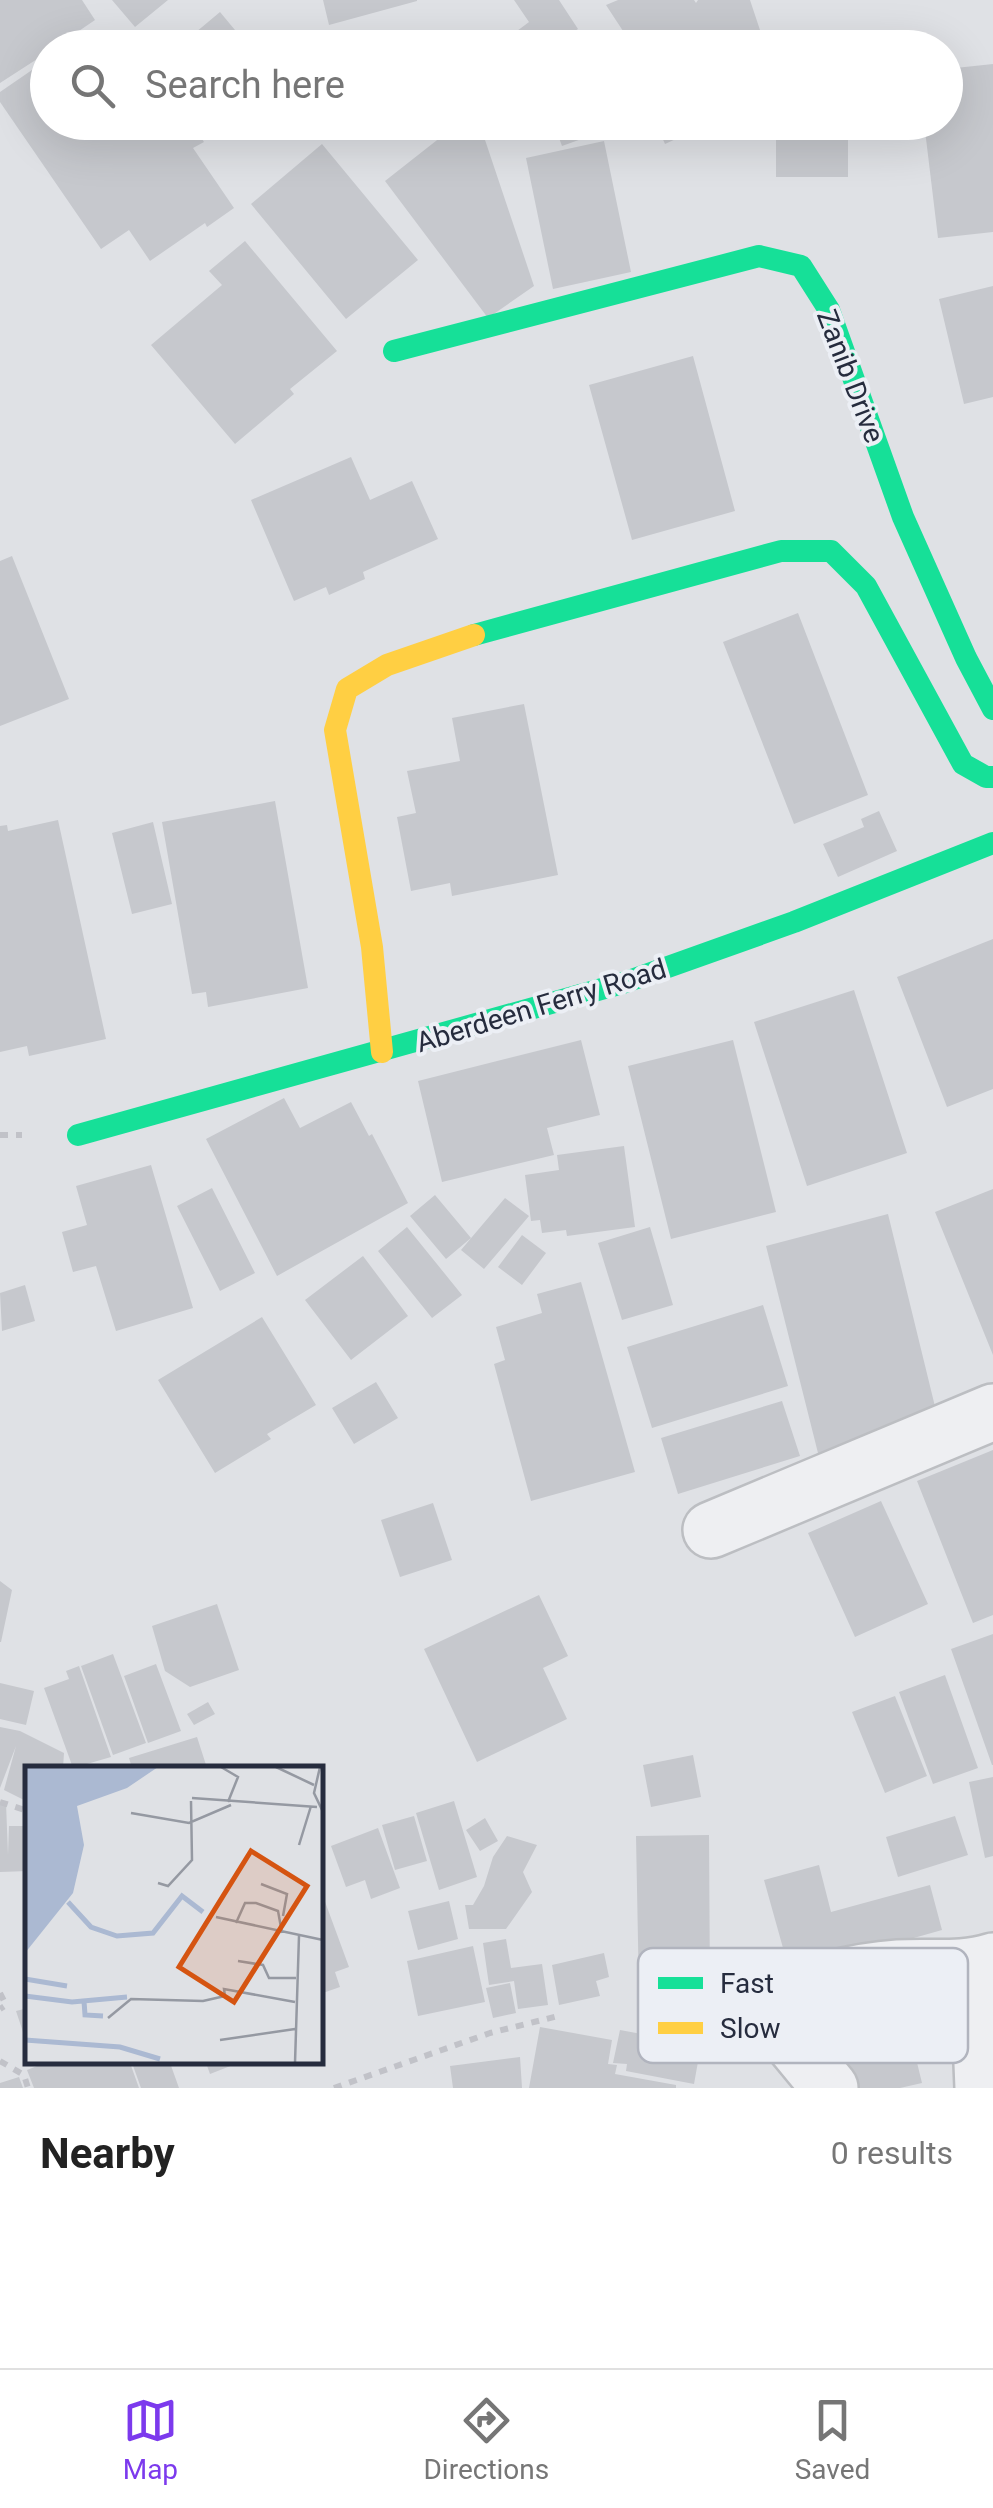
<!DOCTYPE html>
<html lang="en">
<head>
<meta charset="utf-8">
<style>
	:root { --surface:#fff; --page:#f6f6f6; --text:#222; --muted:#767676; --line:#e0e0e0; --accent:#7c3aed }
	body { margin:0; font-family:Roboto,sans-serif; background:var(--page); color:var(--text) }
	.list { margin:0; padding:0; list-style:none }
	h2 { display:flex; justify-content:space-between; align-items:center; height:130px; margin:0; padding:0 40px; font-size:42px }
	h2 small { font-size:32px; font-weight:400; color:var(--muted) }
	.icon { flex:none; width:55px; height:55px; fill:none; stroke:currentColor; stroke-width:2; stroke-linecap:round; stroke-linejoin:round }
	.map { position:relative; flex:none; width:993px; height:2088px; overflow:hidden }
	.search { position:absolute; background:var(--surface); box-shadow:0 10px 40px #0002; left:30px; right:30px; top:30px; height:110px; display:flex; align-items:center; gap:25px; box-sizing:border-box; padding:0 35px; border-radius:55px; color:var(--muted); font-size:38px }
	.sheet { height:280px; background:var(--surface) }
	nav { display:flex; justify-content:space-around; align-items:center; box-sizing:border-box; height:140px; border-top:2px solid var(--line); background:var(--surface); font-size:28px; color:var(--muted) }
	nav a { display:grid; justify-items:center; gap:5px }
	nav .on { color:var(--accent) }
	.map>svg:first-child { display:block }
	.building { fill:#c6c8cd }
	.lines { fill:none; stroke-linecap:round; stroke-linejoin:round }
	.street-casing { stroke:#bcbec2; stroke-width:60 }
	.path { stroke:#c1c2c8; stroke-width:6; stroke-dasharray:8 8; stroke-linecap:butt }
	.street { stroke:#eeeff2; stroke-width:55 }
	.fast { stroke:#16e098; stroke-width:22 }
	.slow { stroke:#ffcf43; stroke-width:22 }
	.labels { text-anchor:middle; stroke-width:8; stroke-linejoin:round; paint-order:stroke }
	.street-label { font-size:28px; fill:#262c3e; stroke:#eceff5 }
	.inset-river { fill:none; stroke:#abb9d2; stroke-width:5 }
	.inset-road { fill:none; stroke:#9599a2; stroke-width:2.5 }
	.view { fill:#d55411; fill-opacity:0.15; stroke:#d55411; stroke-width:5 }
	.inset-edge { fill:none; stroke:#262c3e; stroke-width:5 }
	.key { fill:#eceff5; stroke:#b1b4be; stroke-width:2.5 }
	.key-label { font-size:28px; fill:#262c3e }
</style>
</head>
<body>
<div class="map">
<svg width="993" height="2088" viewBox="0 0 993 2088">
	<rect width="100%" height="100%" fill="#dfe1e5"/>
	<!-- building -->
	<path class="building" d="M 0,0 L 82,0 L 95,20 L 54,48 L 48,48 L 48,52 L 0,83 Z
		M 112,0 L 168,0 L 135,27 Z
		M 323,0 L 417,0 L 417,1 L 329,25 Z
		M 514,0 L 559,0 L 578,29 L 550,48 L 522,48 L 513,34 L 529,22 Z
		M 618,0 L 694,0 L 696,3 L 698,0 L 750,0 L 766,48 L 615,48 L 611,36 L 623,31 L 606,5 Z
		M 220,12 L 250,48 L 177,48 Z
		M 84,34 L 94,48 L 64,48 Z
		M 48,59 L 48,122 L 191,122 L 204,142 L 193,148 L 234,208 L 207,227 L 205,223 L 150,261 L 129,230 L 101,249 L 0,102 L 0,92 Z
		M 993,64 L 993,232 L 938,238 L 924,122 L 946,122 L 946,69 Z
		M 206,122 L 231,122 L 216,135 Z
		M 460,122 L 479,122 L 534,286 L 488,318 L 385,181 Z
		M 553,122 L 597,122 L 601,132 L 562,146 Z
		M 655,122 L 713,122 L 665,144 Z
		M 776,122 L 848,122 L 848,177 L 776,177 Z
		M 604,141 L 631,272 L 553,289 L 526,158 Z
		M 322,144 L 418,260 L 346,319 L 251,204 Z
		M 245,241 L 337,351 L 290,389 L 294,394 L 235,444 L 151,345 L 222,285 L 209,271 Z
		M 993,286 L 993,397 L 964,404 L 939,299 Z
		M 693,356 L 735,511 L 632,540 L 589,385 Z
		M 351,457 L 370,500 L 412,481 L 438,539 L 363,572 L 365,579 L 329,595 L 326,587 L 294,601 L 251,500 Z
		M 12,556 L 69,699 L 0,726 L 0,561 Z
		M 798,613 L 868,795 L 794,824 L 723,642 Z
		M 524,704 L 558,875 L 452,896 L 450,883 L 411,891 L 397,817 L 416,813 L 407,771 L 460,761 L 452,718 Z
		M 275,801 L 308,988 L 208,1007 L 206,992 L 192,994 L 162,822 Z
		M 879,811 L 897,851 L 838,877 L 823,844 L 864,827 L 861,819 Z
		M 58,820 L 106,1039 L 29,1056 L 27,1046 L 0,1052 L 0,826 L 7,825 L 8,831 Z
		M 153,822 L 172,904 L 132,914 L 112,833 Z
		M 993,939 L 993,1089 L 947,1107 L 897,977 Z
		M 854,990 L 907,1153 L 807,1186 L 754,1022 Z
		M 581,1040 L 600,1115 L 547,1128 L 554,1155 L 442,1182 L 418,1081 Z
		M 733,1040 L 776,1212 L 671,1239 L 628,1066 Z
		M 284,1098 L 300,1128 L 351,1102 L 369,1136 L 372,1134 L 408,1203 L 277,1276 L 206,1139 Z
		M 624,1146 L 635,1227 L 567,1236 L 566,1230 L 542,1233 L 540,1220 L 531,1221 L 525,1175 L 559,1170 L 557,1155 Z
		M 151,1165 L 193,1308 L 116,1331 L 96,1266 L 73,1272 L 62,1232 L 87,1225 L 76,1186 Z
		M 212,1188 L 255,1273 L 220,1291 L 177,1206 Z
		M 993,1189 L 993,1355 L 935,1212 Z
		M 435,1195 L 471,1238 L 446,1259 L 410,1216 Z
		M 505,1198 L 529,1216 L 484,1269 L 461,1250 Z
		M 888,1214 L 941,1431 L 820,1461 L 766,1246 Z
		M 407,1227 L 462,1295 L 432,1318 L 378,1251 Z
		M 650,1227 L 673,1305 L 622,1320 L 598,1243 Z
		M 522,1235 L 546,1253 L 522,1285 L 498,1267 Z
		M 363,1256 L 408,1316 L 351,1360 L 305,1300 Z
		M 581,1282 L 635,1472 L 531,1501 L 494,1364 L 505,1360 L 496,1327 L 542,1313 L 537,1294 Z
		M 25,1285 L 35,1321 L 2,1331 L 0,1293 Z
		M 763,1305 L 788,1386 L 652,1428 L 627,1347 Z
		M 262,1317 L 316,1405 L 267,1434 L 271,1439 L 215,1473 L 158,1380 Z
		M 376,1382 L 398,1418 L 354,1444 L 332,1408 Z
		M 782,1401 L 800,1456 L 678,1494 L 661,1438 Z
		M 993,1450 L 993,1615 L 973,1623 L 917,1481 Z
		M 881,1501 L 928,1604 L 855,1637 L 808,1533 Z
		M 433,1503 L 452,1560 L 400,1577 L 381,1520 Z
		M 0,1581 L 12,1590 L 1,1642 L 0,1642 Z
		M 539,1595 L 568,1656 L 543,1668 L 567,1719 L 477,1762 L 424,1649 Z
		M 217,1604 L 239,1670 L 190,1687 L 165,1671 L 152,1626 Z
		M 993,1634 L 993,1765 L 992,1765 L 951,1649 Z
		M 113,1654 L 146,1743 L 113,1755 L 81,1666 Z
		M 156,1664 L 181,1731 L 148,1743 L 124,1676 Z
		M 79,1666 L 111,1757 L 73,1768 L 44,1688 L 69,1679 L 66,1671 Z
		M 945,1675 L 978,1768 L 933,1784 L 899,1692 Z
		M 0,1683 L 34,1691 L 26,1725 L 0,1719 Z
		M 895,1696 L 927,1776 L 885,1793 L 852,1712 Z
		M 208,1702 L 215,1714 L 194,1725 L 187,1714 Z
		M 0,1727 L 20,1731 L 64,1753 L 63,1768 L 28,1768 L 28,1802 L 4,1790 L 16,1746 L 0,1788 Z
		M 197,1737 L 207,1768 L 132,1768 L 129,1758 Z
		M 693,1755 L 701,1797 L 651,1807 L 643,1765 Z
		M 993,1777 L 993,1856 L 985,1858 L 969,1782 Z
		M 454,1801 L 477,1877 L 439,1890 L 416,1813 Z
		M 6,1803 L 8,1855 L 9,1826 L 28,1826 L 28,1871 L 0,1872 L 0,1804 Z
		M 414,1816 L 427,1861 L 395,1870 L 382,1825 Z
		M 955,1816 L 968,1855 L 898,1877 L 886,1837 Z
		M 485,1818 L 498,1841 L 480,1851 L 466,1830 Z
		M 378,1828 L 400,1888 L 371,1899 L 365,1880 L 346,1887 L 331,1846 Z
		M 709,1835 L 710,1994 L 639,1994 L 636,1836 Z
		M 507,1836 L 537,1845 L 523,1872 L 532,1892 L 506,1929 L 469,1929 L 465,1905 L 473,1905 L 484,1886 L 493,1857 Z
		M 819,1865 L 831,1912 L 930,1885 L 942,1930 L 790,1973 L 764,1880 Z
		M 320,1888 L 349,1967 L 335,1972 L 340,1987 L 320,1994 Z
		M 449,1901 L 458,1939 L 418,1950 L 408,1911 Z
		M 506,1939 L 511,1968 L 542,1964 L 548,2005 L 518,2009 L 514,1981 L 489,1985 L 483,1943 Z
		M 473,1946 L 485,2002 L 418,2016 L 407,1961 Z
		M 604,1953 L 609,1977 L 596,1981 L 600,1996 L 559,2005 L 552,1965 Z
		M 510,1983 L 516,2013 L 493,2018 L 486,1988 Z
		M 28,2008 L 28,2044 L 27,2044 L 16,2011 Z
		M 540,2027 L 612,2040 L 608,2064 L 617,2065 L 615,2074 L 676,2085 L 676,2088 L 529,2088 Z
		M 620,2030 L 701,2045 L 694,2084 L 626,2071 L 627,2064 L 613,2063 Z
		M 910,2034 L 922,2083 L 900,2088 L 809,2088 L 802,2059 Z
		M 520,2057 L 522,2088 L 453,2088 L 450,2066 Z
		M 52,2060 L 129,2060 L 139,2088 L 34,2088 L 27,2070 Z
		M 131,2060 L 169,2060 L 179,2088 L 141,2088 Z
		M 205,2060 L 237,2060 L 238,2063 L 210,2074 Z
		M 19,2077 L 23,2088 L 0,2088 L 0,2083 Z"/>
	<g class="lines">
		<defs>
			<path id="street" d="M 711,1530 L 993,1412
				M 978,1966 L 983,2088
				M 830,2088 L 759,2002 C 803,1986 850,1971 898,1968 C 929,1966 963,1971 993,1961"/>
		</defs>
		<!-- street casing -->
		<use href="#street" class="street-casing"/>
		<!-- path -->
		<path class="path" d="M 0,1135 L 22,1135
			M 0,1802 L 28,1811
			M 0,1993 L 6,2005 L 0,2009
			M 0,2061 L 24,2075 L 28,2088
			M 334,2088 L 490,2033 L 558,2016"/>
		<!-- street -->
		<use href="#street" class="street"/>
		<!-- fast -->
		<path class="fast" d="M 394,351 L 759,256 L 801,266 L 829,310 L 903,517 L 966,658 L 993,709
			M 474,635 L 781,551 L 831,551 L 866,586 L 963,764 L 986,777 L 993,777
			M 78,1135 L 623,983 L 794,922 L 993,843"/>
		<!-- slow -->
		<path class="slow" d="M 382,1052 L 372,947 L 335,730 L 347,689 L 387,665 L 474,635"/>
	</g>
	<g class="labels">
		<!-- street labels -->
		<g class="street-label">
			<text transform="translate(851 376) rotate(69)" y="10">Zanib Drive</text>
			<text transform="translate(541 1005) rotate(-17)" y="10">Aberdeen Ferry Road</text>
		</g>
	</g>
	<!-- overview -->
	<g transform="translate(25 1766)">
		<rect width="298" height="298" fill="#dfe1e5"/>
		<path d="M 0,1 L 133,1 L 102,22 L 52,40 L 59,79 L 48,127 L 0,187 Z" fill="#abb9d2"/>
		<path class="inset-river" d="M 43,136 L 66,161 L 92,170 L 128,167 L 157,130 L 178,146M 0,213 L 42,220M 0,230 L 47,236 L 102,231M 59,235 L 60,249 L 78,250M 0,274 L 95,281 L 135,293"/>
		<path class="inset-road" d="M 196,1 L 213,11 L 203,36M 251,1 L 289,19M 295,1 L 289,27 L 298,46M 167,32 L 292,41M 106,47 L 164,57 L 206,39M 274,79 L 286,40M 133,117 L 143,120 L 167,94 L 166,35M 236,118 L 262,128 L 258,150M 191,151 L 298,174M 211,157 L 220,137 L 231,137 L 253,145 L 257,167M 213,195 L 238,199 L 244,212 L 271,212M 83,252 L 106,233 L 178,235 L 200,230 L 199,223 L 270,236M 195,274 L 270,263M 270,297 L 274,170"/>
		<path class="view" d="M 226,85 L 282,120 L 209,236 L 154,201 Z"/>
		<rect width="298" height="298" class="inset-edge"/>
	</g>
	<!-- legend -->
	<rect x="638" y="1948" width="330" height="115" rx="15" class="key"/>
	<rect x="658" y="1977" width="45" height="12" fill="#16e098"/>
	<rect x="658" y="2022" width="45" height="12" fill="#ffcf43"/>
	<g class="key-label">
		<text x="720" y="1993">Fast</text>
		<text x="720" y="2038">Slow</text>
	</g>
</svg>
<div class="search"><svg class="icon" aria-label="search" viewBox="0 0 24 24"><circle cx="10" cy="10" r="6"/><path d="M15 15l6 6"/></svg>Search here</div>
</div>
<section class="sheet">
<h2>Nearby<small>0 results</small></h2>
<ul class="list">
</ul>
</section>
<nav>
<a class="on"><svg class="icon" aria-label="map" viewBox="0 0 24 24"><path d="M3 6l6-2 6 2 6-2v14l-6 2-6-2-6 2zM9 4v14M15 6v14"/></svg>Map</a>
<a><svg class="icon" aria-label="directions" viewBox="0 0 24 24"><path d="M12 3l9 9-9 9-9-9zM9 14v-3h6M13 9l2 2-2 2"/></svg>Directions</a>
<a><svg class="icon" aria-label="saved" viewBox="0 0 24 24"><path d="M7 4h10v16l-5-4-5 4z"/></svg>Saved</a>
</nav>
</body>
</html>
